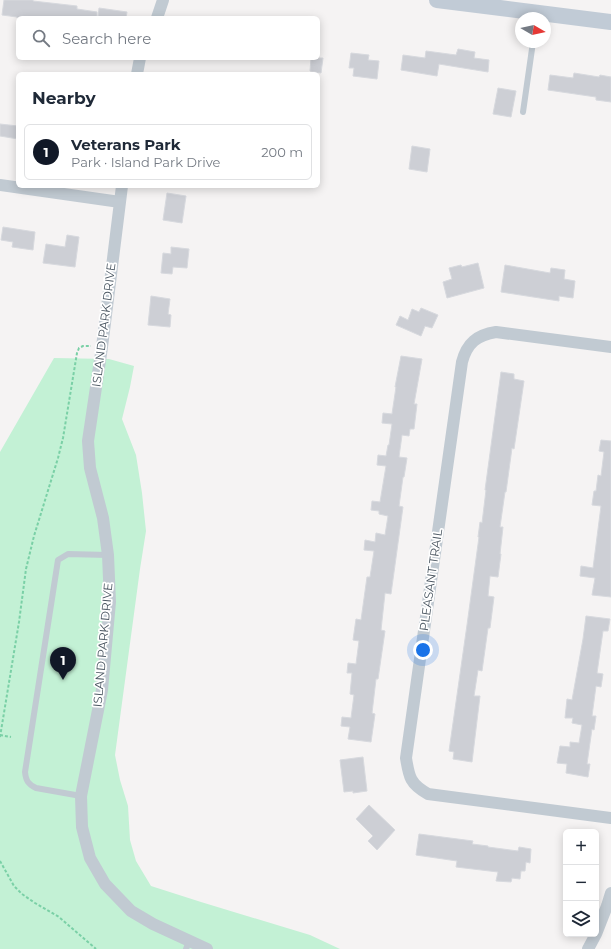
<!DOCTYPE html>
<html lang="en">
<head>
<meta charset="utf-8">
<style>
	:root { --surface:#fff; --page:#f6f6f7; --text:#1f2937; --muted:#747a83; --line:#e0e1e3; --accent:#111827 }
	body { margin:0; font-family:Montserrat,sans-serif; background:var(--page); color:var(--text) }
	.controls { position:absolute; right:12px; bottom:12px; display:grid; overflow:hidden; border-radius:6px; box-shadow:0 2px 10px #0003 }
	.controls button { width:36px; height:36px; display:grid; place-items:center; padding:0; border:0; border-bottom:1px solid var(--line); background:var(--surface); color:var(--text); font:20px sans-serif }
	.compass { position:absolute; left:515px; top:12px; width:36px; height:36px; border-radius:50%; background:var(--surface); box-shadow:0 2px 10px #0003; rotate:99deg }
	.you { position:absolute; left:423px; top:650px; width:14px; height:14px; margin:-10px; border:3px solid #fff; border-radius:50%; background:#1a73e8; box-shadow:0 0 0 6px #1a73e833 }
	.badge { display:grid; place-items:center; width:26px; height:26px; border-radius:50%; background:var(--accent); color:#fff; font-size:13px; font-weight:700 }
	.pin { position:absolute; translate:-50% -33px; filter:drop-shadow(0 1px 2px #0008) }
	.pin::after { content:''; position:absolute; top:21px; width:14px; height:12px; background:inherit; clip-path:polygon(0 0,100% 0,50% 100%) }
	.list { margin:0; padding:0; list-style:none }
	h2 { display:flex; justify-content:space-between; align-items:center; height:52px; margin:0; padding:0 16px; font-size:17px }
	h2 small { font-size:13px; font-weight:400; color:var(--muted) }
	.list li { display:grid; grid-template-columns:26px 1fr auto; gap:12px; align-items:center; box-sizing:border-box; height:56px; margin:0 8px 8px; padding:0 8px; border:1px solid var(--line); border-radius:6px }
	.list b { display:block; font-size:15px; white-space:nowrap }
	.list p { margin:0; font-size:13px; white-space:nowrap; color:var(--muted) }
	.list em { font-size:13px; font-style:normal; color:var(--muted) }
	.icon { flex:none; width:22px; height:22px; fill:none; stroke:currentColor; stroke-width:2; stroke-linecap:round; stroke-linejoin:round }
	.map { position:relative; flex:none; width:611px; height:949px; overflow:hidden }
	.search { position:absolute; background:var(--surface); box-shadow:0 2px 10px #0003; left:16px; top:16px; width:304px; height:44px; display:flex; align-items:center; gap:10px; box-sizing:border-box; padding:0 14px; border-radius:6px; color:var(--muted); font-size:15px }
	.panel { position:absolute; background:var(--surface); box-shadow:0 2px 10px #0003; left:16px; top:72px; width:304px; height:116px; border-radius:6px }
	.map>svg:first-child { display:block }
	.green { fill:#c3f1d5 }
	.building { fill:#cdcfd5; stroke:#d7d9de }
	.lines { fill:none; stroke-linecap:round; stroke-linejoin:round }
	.path { stroke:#7ad0a6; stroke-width:2; stroke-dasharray:3 2; stroke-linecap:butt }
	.lane { stroke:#c1cad2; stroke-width:6 }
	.street { stroke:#c1cad2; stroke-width:12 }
	.secondary { stroke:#c1cbd6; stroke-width:16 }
	.labels { text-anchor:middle; stroke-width:3.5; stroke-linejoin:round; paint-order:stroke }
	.street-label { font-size:12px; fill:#4a5661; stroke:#fff }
</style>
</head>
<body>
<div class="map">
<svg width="611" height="949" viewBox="0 0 611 949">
	<rect width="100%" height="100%" fill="#f5f3f3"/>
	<!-- green -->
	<path class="green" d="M 54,358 L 109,359 L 134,366 L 130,387 L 122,419 L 136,455 L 142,493 L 146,531 L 140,569 L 115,755 L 120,780 L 128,806 L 130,840 L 136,861 L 151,886 L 201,902 L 310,935 L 340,949 L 0,949 L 0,452 Z"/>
	<!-- building -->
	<path class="building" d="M 4,0 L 33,0 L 33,1 L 77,6 L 77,9 L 97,12 L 97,18 L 17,18 L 17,17 L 2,15 Z
		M 99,8 L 127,12 L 126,18 L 98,18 Z
		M 458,49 L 475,52 L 474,58 L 489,60 L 488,72 L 439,64 L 437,76 L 401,70 L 403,55 L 425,58 L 426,51 L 456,55 Z
		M 351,53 L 369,55 L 368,60 L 379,61 L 377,79 L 353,76 L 354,68 L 349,68 Z
		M 311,58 L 323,58 L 321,73 L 310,71 Z
		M 574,73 L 599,77 L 600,75 L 611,77 L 611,102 L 596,100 L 596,97 L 548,90 L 550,75 L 573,78 Z
		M 498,88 L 516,91 L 511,117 L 493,114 Z
		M 0,124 L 18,126 L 18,139 L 0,136 Z
		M 412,146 L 430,149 L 427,172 L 409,169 Z
		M 167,193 L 186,196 L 182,223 L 163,220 Z
		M 3,227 L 35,232 L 33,250 L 12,247 L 13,242 L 1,240 Z
		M 67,235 L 79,237 L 75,267 L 43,263 L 46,244 L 65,247 Z
		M 171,247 L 189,249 L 187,268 L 173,267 L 172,274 L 161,273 L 163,253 L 171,254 Z
		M 478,263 L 484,288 L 447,298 L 443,282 L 452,279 L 449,268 L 461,265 L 462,267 Z
		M 505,265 L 550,273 L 551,268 L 565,270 L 564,279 L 575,281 L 573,298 L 559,296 L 559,301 L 501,292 Z
		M 151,296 L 170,299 L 168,314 L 171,315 L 170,327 L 148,325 Z
		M 421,308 L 438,315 L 432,328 L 425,326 L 421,336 L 396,325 L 400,316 L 408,320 L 412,309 L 419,312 Z
		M 401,356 L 422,359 L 414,404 L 417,404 L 414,429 L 410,429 L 409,436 L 402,435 L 399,457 L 407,458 L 404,477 L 403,477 L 399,506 L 403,507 L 391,594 L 385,593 L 381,630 L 385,631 L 378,679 L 376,679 L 372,713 L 375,714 L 371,742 L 348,739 L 350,727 L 341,726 L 342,717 L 351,718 L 354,695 L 350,694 L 352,673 L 347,673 L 348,663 L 356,664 L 359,641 L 353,640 L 356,619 L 361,620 L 367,577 L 370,577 L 374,551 L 364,550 L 365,540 L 375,542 L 376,533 L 385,535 L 388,516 L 379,514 L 379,511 L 371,510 L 372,501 L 380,502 L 386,466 L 377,465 L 378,455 L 386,456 L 388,445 L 389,445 L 392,424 L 382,423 L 383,413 L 392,414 L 396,387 L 395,387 Z
		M 501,372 L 514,374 L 514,379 L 524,381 L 514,449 L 512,448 L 506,492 L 505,492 L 500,527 L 503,527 L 500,554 L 501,554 L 498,577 L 490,576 L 488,596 L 494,597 L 490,628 L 488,628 L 482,671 L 478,670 L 474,696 L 480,696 L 472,762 L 453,759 L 454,752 L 449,751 L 467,625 L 479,537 L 478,537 L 480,522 L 482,523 L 486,490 L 485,490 Z
		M 601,440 L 611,441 L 611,597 L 592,595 L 595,578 L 580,576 L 581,566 L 593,568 L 601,506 L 592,505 L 594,491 L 596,491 L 598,475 L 601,476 L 604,452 L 599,451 Z
		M 586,616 L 610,619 L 608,631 L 603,631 L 597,673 L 603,674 L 601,687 L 596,686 L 592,716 L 596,716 L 594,730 L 592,729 L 587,764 L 590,764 L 588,777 L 566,773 L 567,764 L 557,763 L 560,746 L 570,747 L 570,742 L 579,743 L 582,725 L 572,723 L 573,718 L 565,718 L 567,699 L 572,700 L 583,639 Z
		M 363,757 L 367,791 L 353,793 L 353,791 L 344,792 L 340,760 Z
		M 369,805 L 395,830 L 377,850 L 368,841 L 373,836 L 356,819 Z
		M 419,834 L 473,841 L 472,844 L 488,846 L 488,847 L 518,851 L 519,847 L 531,849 L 530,863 L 526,862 L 525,871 L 521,871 L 520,879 L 512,878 L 511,882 L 496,881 L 498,872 L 456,867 L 457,861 L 416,855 Z"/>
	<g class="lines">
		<!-- path -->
		<path class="path" d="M 0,735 L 11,737
			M 0,737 L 19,622 L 26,569 L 34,536 L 58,458 L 63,438 L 77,353 L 79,348 L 83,346 L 91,346
			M 0,861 L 14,886 L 22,894 L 35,903 L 59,917 L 96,949"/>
		<!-- lane -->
		<path class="lane" d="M 523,112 L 533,42
			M 81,796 L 36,788 C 28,784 26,781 25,772 L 58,560 L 68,554 L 108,555
			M 186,949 L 189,941"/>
		<!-- street -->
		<path class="street" d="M 157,18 L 163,0
			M 137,74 L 140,58
			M 0,185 L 120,202
			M 122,186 L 102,347 L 88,441 L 90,468 L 103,518 L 108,555 L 110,602 L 102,690 L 81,796 L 82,827 L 90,858 L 105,884 L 131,911 L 153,924 L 207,949
			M 611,347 L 496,332 C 477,335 467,343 462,362 L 406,758 C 409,777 410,784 428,794 L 611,818
			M 596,934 L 607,906 L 611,893
			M 588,949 L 596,934"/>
		<!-- secondary -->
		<path class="secondary" d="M 437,0 L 611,22"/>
	</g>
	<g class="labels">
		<!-- street labels -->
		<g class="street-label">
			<text transform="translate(104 325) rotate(-83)" y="4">ISLAND PARK DRIVE</text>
			<text transform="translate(431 580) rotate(-82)" y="4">PLEASANT TRAIL</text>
			<text transform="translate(103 645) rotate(-85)" y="4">ISLAND PARK DRIVE</text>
		</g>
	</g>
</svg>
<div class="controls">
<button>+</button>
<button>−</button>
<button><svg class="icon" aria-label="layers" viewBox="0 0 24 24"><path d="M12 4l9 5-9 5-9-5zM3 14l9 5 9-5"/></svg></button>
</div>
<svg class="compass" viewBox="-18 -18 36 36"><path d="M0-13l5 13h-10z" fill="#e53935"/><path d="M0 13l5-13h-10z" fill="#747a83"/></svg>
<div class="you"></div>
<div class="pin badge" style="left:63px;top:680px">1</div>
<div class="search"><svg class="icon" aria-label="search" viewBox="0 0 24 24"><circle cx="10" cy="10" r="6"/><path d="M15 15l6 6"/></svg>Search here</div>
<section class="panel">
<h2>Nearby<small></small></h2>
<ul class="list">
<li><span class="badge">1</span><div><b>Veterans Park</b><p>Park · Island Park Drive</p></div><em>200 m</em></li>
</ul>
</section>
</div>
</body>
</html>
